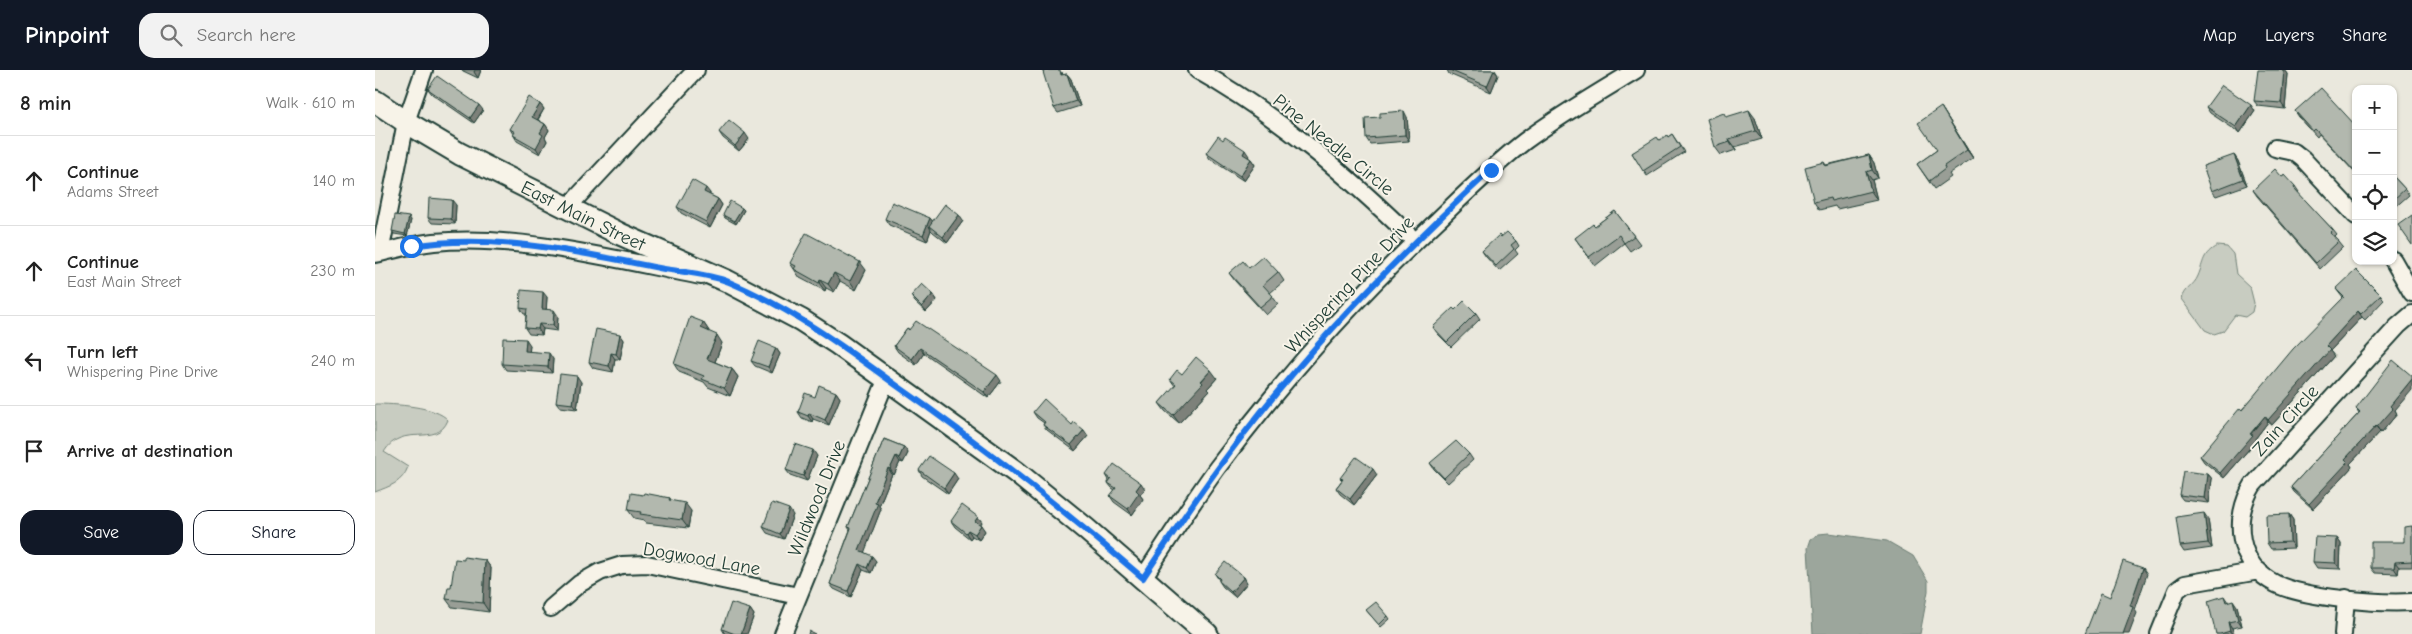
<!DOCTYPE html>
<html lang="en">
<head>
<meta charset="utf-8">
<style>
	:root { --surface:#fff; --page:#f2f2f2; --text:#222; --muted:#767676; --line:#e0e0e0; --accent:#111827 }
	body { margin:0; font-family:"Comic Neue",sans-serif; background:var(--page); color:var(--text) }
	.controls { position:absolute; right:15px; top:15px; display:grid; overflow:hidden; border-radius:10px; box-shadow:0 1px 4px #0004 }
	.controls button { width:45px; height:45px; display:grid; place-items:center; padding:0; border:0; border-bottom:1px solid var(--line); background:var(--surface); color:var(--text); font:25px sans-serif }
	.stop { position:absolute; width:15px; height:15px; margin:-11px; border:4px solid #1a73e8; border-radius:50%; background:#fff }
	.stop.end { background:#1a73e8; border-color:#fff; box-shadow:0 1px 5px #0008 }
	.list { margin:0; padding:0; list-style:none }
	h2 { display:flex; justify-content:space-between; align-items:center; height:65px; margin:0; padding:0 20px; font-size:21px }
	h2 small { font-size:16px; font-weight:400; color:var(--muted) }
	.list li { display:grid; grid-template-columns:32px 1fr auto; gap:15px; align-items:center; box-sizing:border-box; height:90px; padding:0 20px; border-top:1px solid var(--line) }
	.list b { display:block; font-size:19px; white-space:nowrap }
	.list p { margin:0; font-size:16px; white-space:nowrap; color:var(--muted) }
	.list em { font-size:16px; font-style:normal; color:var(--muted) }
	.actions { display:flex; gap:10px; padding:15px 20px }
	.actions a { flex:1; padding:11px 0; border:1px solid var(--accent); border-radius:15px; text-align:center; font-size:18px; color:var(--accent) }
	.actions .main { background:var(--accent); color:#fff }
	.icon { flex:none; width:28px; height:28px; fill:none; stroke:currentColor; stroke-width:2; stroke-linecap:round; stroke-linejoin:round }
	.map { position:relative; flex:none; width:2037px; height:564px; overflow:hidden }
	header { display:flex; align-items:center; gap:30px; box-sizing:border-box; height:70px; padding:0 25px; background:var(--accent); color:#fff }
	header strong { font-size:24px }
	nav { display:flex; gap:28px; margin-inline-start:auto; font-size:18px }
	.search { width:350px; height:45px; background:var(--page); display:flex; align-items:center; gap:12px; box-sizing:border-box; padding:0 18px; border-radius:15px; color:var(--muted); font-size:19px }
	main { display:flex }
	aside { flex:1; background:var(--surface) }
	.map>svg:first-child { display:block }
	.green { fill:#c8ccc1; stroke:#74847a }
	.water { fill:#9ca69c; stroke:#6a7c72 }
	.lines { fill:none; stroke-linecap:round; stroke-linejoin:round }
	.minor-casing { stroke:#1f3d34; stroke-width:20 }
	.major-casing { stroke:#1f3d34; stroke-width:25 }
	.minor { stroke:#f7f3e8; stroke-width:16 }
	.major { stroke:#f7f3e8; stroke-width:21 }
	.wall { fill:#999e96; stroke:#1f3d34 }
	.shaded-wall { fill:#7d817a; stroke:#1f3d34 }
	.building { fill:#b2b8ae; stroke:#1f3d34 }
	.route { stroke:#1a73e8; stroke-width:6 }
	.labels { text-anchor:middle; stroke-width:4; stroke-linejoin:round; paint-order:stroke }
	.street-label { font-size:19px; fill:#1f3d34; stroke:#f7f3e8 }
</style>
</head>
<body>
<header>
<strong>Pinpoint</strong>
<div class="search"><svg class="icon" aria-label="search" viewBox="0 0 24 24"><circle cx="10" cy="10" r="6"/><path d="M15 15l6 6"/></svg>Search here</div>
<nav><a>Map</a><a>Layers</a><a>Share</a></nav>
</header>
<main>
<aside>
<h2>8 min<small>Walk · 610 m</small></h2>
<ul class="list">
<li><svg class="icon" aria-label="ahead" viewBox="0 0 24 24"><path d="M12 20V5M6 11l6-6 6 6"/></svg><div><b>Continue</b><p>Adams Street</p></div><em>140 m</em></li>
<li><svg class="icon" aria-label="ahead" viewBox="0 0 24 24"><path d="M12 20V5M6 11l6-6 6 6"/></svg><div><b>Continue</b><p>East Main Street</p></div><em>230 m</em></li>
<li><svg class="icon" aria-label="left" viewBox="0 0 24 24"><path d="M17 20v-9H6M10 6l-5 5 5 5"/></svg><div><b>Turn left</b><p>Whispering Pine Drive</p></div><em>240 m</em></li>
<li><svg class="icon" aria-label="arrive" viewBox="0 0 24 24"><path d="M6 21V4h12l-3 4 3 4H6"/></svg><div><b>Arrive at destination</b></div></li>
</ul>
<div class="actions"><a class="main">Save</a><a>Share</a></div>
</aside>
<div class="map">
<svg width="2037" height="564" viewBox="0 0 2037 564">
	<rect width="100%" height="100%" fill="#eae8dd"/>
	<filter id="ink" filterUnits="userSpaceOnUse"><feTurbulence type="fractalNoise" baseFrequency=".02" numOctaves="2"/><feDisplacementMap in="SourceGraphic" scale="10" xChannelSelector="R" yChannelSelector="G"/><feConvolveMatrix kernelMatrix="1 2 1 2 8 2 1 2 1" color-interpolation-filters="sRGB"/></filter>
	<g filter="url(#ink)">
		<!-- green -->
		<path class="green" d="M 1842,176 L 1852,177 L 1858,184 L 1861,204 L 1875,217 L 1879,233 L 1877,242 L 1870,247 L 1860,245 L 1848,261 L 1839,264 L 1830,260 L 1807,229 C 1810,218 1819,216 1823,206 C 1829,192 1827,184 1842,176 Z
			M 0,334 C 19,334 61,336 73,350 C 61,379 28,351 9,382 L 33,397 C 27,413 15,416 0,422 Z"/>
		<!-- water -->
		<path class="water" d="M 1454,463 L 1512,471 L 1538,486 L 1553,511 L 1553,521 L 1545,564 L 1438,564 L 1433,478 L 1436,469 L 1444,464 Z"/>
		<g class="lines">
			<defs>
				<path id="minor" d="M 822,0 C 904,46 973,106 1040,171
					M 1900,78 L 1919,82 L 1928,89 L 1981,146
					M 193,137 L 321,0
					M 5,183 L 31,52 L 49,0
					M 0,184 C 19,180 39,174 59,172 C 144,164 243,190 326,206
					M 2018,190 L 2037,223
					M 2037,244 L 2023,256 L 1878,415 C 1857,449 1862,495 1901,514 C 1930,528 2004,534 2037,532
					M 768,508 C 792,471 816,434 842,398 C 908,309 982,226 1063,150 C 1091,123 1119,95 1150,71 C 1185,45 1223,23 1261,0
					M 176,538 L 204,514 L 225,502 L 247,495 L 272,494 L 423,526
					M 408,564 L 512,308
					M 1784,564 L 1802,520 L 1810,514 L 1884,501
					M 1968,564 L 1971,528"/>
				<g id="major">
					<path id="s1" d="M 0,31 L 31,52 L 85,84 L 245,164 L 352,211 L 426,250 L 463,274 L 641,402 L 711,459 L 832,564"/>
				</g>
			</defs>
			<!-- minor casing -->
			<use href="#minor" class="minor-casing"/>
			<!-- major casing -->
			<use href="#major" class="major-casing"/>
			<!-- minor -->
			<use href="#minor" class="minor"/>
			<!-- major -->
			<use href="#major" class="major"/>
		</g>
		<!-- wall -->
		<path class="wall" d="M 86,0 L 106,0 L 103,8 Z
			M 1072,0 L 1120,0 L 1123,5 L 1116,22 L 1074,4 Z
			M 1909,0 L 1910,0 L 1913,4 L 1910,39 L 1883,36 L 1879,31 Z
			M 687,2 L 688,5 L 692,4 L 696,9 L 705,36 L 683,43 L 679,38 Z
			M 53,19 L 108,40 L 99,53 L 57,24 Z
			M 165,34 L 169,39 L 163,50 L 170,54 L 174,60 L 170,67 L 172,71 L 165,84 L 142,71 L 135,59 Z
			M 1566,37 L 1598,88 L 1574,104 L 1576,107 L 1559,119 L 1542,94 L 1562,80 Z
			M 1831,37 L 1880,41 L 1865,63 L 1835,43 Z
			M 1920,41 L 1981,56 L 1981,104 L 1944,64 L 1942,67 L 1924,47 Z
			M 1032,47 L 1034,71 L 995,74 L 991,68 Z
			M 1380,48 L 1387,69 L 1360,77 L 1361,80 L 1346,85 L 1340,77 Z
			M 344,62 L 374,69 L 364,81 L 348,68 Z
			M 1297,64 L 1309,82 L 1272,106 L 1257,83 L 1284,70 L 1293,67 Z
			M 831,83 L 874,86 L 873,87 L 876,89 L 880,95 L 869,111 L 835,89 Z
			M 1494,85 L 1499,93 L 1503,108 L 1497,110 L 1502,130 L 1462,139 L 1460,136 L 1444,140 L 1439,132 L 1449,92 L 1451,95 Z
			M 1859,85 L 1863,91 L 1872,115 L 1841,126 L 1837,121 Z
			M 2018,106 L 2030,119 L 2034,125 L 2018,139 Z
			M 1907,107 L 1920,116 L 1924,122 L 1923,123 L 1958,160 L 1962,165 L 1960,167 L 1968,177 L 1945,199 L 1882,126 L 1878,120 Z
			M 335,123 L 335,125 L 343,129 L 347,135 L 335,158 L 306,143 L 302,137 Z
			M 81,135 L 80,154 L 57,153 L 53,148 Z
			M 367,138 L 369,140 L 361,154 L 350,148 L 348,145 Z
			M 1240,141 L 1265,174 L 1255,181 L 1249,173 L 1220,196 L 1200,168 L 1220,156 Z
			M 555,148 L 557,151 L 588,151 L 572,173 L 558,162 L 556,160 L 552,171 L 514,155 L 510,149 Z
			M 36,150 L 32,166 L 19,164 L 17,161 Z
			M 1126,167 L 1141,171 L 1144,176 L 1140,180 L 1143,184 L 1124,201 L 1111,187 L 1107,181 Z
			M 415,193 L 491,200 L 481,220 L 465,211 L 459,222 L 451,218 L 450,221 L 425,208 Z
			M 874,198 L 903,202 L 909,211 L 895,223 L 903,234 L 891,245 L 860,211 L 854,203 Z
			M 1961,219 L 2006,225 L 2009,230 L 1990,250 L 1987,247 L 1955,281 L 1959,286 L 1897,355 L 1893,352 L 1880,369 L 1881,371 L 1849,408 L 1829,392 L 1825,386 L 1968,228 Z
			M 558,224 L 562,230 L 551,242 L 540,232 L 536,226 Z
			M 172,227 L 171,240 L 183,246 L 182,261 L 168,259 L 167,265 L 154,264 L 150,258 L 151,244 L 149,244 L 145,238 Z
			M 1080,240 L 1101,243 L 1105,249 L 1076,277 L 1062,263 L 1058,257 Z
			M 328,252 L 334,261 L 333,261 L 347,273 L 340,292 L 357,299 L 363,307 L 355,326 L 333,317 L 329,312 L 304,302 L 299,294 Z
			M 532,258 L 626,311 L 613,328 L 549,283 L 541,295 L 523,282 L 519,276 Z
			M 245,264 L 249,270 L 245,289 L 240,289 L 238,302 L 218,298 L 214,292 Z
			M 155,275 L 154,282 L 178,289 L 177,303 L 131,300 L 127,294 Z
			M 401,278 L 405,284 L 397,303 L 380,296 L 376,291 Z
			M 807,304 L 842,308 L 832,319 L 834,321 L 804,353 L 790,341 L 784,333 L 800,316 L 795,309 Z
			M 206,312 L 202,339 L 185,337 L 181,332 Z
			M 461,322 L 465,328 L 454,355 L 438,349 L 437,352 L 427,348 L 423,342 L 440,327 Z
			M 1981,338 L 2020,340 L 2022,344 L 2006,363 L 2005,362 L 1975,394 L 1977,397 L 1938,439 L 1919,422 L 1916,417 L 1984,343 Z
			M 658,342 L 697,355 L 713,366 L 700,381 L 672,360 L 668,355 L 669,353 L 662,348 Z
			M 509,369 L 529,377 L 533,383 L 528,393 L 525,392 L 519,405 L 517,404 L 504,436 L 506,439 L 489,482 L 501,491 L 496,503 L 488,500 L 476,527 L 459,519 L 455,514 L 475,460 L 473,457 Z
			M 1094,384 L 1098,390 L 1073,413 L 1059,399 L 1055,393 Z
			M 442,386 L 432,411 L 415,405 L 411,400 Z
			M 544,400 L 583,409 L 573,424 L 547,406 Z
			M 1833,404 L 1837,409 L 1834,433 L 1808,430 L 1804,425 Z
			M 731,405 L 770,419 L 765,425 L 768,429 L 757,445 L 739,432 L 735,426 L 740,420 L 737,418 L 733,413 L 734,410 Z
			M 1002,405 L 979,435 L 965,424 L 961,418 L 967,410 L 965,408 Z
			M 268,425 L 295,428 L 296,430 L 316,441 L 313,458 L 271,453 L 269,450 L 259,448 L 253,440 Z
			M 1914,444 L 1918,450 L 1919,478 L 1896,479 L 1892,473 Z
			M 418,445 L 409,469 L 392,463 L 388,457 Z
			M 603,447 L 607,452 L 605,455 L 610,461 L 604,470 L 597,466 L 595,469 L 580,457 L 576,451 Z
			M 1833,449 L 1837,478 L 1809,482 L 1805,476 Z
			M 2037,456 L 2037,497 L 2024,497 L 2023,504 L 2000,503 L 1996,498 L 2029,472 Z
			M 1962,468 L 1966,474 L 1965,499 L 1942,498 L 1938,492 Z
			M 89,490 L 110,490 L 116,498 L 114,542 L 77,537 L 71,529 Z
			M 840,504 L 869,507 L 872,513 L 860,527 L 848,517 L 844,511 L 844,510 Z
			M 1849,526 L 1853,532 L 1862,536 L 1867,556 L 1857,558 L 1859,564 L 1841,564 Z
			M 375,539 L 379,545 L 372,564 L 350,564 L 347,559 Z
			M 991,540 L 1013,546 L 1015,549 L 1006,557 Z"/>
		<!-- shaded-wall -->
		<path class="shaded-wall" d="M 100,0 L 106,0 L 103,8 L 99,2 Z
			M 1119,0 L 1123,5 L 1116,22 L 1112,16 Z
			M 1909,0 L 1910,0 L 1913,4 L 1910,39 L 1906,33 Z
			M 692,4 L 696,9 L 705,36 L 701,31 Z
			M 165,34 L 169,39 L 161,52 L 157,47 Z
			M 104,35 L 108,40 L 99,53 L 95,48 Z
			M 1876,35 L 1880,41 L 1865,63 L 1861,57 Z
			M 1566,37 L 1571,45 L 1598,88 L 1592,80 Z
			M 1374,40 L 1380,48 L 1387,69 L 1381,61 Z
			M 1029,41 L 1032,47 L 1034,71 L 1030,65 Z
			M 170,54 L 174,60 L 170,67 L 172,71 L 165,84 L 161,78 L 165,63 Z
			M 370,63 L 374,69 L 364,81 L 360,76 Z
			M 1354,69 L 1360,77 L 1361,80 L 1355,72 Z
			M 870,80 L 874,86 L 872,89 L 868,84 Z
			M 1494,85 L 1499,93 L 1503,108 L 1497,100 Z
			M 1859,85 L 1863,91 L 1872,115 L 1868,109 Z
			M 876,89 L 880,95 L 869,111 L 865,106 Z
			M 1491,102 L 1497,110 L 1502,130 L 1496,121 Z
			M 331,118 L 335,123 L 333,128 L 329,122 Z
			M 343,129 L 347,135 L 335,158 L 331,152 Z
			M 77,130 L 81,135 L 80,154 L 76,149 Z
			M 367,138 L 369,140 L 361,154 L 359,151 Z
			M 584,145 L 588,151 L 572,173 L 568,167 Z
			M 34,147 L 36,150 L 32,166 L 30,164 Z
			M 555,148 L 559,153 L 554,156 L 556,160 L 552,171 L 548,165 Z
			M 485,192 L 491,200 L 481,220 L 475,211 Z
			M 459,203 L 465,211 L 459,222 L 453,214 Z
			M 445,210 L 451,218 L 450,221 L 444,213 Z
			M 168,222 L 172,227 L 171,245 L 167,239 Z
			M 558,224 L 562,230 L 551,242 L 547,237 Z
			M 179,240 L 183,246 L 182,261 L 178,255 Z
			M 1983,241 L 1987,247 L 1955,281 L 1959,286 L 1897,355 L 1893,350 L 1951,276 Z
			M 328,252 L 334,261 L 331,267 L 326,258 Z
			M 164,254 L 168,259 L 167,265 L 163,259 Z
			M 245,264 L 249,270 L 245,289 L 241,284 Z
			M 342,265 L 347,273 L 338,297 L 332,289 Z
			M 151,269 L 155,275 L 154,287 L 150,281 Z
			M 401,278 L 405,284 L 397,303 L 393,297 Z
			M 545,278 L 549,283 L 541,295 L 537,289 Z
			M 174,283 L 178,289 L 177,303 L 173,297 Z
			M 236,283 L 240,289 L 238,302 L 234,296 Z
			M 357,299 L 363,307 L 355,326 L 349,318 Z
			M 836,300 L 842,308 L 832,319 L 834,321 L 804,353 L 798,345 Z
			M 622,305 L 626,311 L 613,328 L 609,322 Z
			M 202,306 L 206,312 L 202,339 L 198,334 Z
			M 2037,309 L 2037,320 L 2020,340 L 2022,344 L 2006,363 L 2002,357 L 2015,336 Z
			M 461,322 L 465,328 L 454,355 L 450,350 Z
			M 434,343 L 438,349 L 437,352 L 433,346 Z
			M 1890,346 L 1893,352 L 1880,369 L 1881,371 L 1849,408 L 1845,403 Z
			M 2001,356 L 2005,362 L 1975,394 L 1977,397 L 1938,439 L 1934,434 L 1970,389 Z
			M 709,360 L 713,366 L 700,381 L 696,375 Z
			M 529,377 L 533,383 L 528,393 L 524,388 Z
			M 438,380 L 442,386 L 432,411 L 428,406 Z
			M 521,386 L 525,392 L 519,405 L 515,399 Z
			M 513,398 L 517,404 L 504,436 L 506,439 L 488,486 L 484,480 L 500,432 Z
			M 998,399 L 1002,405 L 979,435 L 975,429 Z
			M 579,403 L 583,409 L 573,424 L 569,418 Z
			M 1833,404 L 1837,409 L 1834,433 L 1830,428 Z
			M 766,413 L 770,419 L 765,425 L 768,429 L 757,445 L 753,439 L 761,420 Z
			M 310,433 L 316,441 L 313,458 L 307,450 Z
			M 414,439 L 418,445 L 409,469 L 405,464 Z
			M 1829,443 L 1833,449 L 1837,478 L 1833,473 Z
			M 1914,444 L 1918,450 L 1919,478 L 1915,472 Z
			M 603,447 L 607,452 L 604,457 L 600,451 Z
			M 606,455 L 610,461 L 604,470 L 600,464 Z
			M 593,460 L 597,466 L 595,469 L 591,463 Z
			M 1962,468 L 1966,474 L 1965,499 L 1961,493 Z
			M 497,486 L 501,491 L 496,503 L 492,498 Z
			M 110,490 L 116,498 L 114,542 L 108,533 Z
			M 2020,492 L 2024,497 L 2023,504 L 2019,498 Z
			M 484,494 L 488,500 L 476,527 L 473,521 Z
			M 1768,498 L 1772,504 L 1760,540 L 1762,543 L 1754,564 L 1748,564 L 1755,536 Z
			M 869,507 L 872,513 L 860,527 L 856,522 Z
			M 1858,530 L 1862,536 L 1867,556 L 1863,550 Z
			M 375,539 L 379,545 L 372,564 L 366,564 Z
			M 1853,552 L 1857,558 L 1859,564 L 1857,564 L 1855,561 Z"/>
		<!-- building -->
		<path class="building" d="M 673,0 L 685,0 L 686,5 L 692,4 L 701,31 L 679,38 L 668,2 Z
			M 1074,0 L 1119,0 L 1112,16 Z
			M 1883,0 L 1909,0 L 1906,33 L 1879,31 Z
			M 62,6 L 104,35 L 95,48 L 53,19 Z
			M 1847,15 L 1876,35 L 1861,57 L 1831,37 Z
			M 1946,18 L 1981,56 L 1981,103 L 1940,59 L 1938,61 L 1920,41 Z
			M 154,27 L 165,34 L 157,47 L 170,54 L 165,63 L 168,65 L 161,78 L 138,65 L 140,62 L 135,59 Z
			M 1566,37 L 1592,80 L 1569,96 L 1570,99 L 1554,111 L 1542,94 L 1562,80 L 1543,53 Z
			M 1374,40 L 1381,61 L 1354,69 L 1355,72 L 1340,77 L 1332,49 L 1349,43 L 1351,47 Z
			M 1029,41 L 1030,65 L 991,68 L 990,48 L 1005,47 L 1005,43 Z
			M 354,50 L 370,63 L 360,76 L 344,62 Z
			M 1297,64 L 1305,77 L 1268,101 L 1257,83 L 1282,67 L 1284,70 L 1292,65 L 1293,67 Z
			M 843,66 L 848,70 L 850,67 L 870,80 L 868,84 L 876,89 L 865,106 L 831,83 Z
			M 1494,85 L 1497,100 L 1491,102 L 1496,121 L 1456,131 L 1455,128 L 1439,132 L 1430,97 L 1449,92 L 1450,96 Z
			M 1859,85 L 1868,109 L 1837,121 L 1828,96 Z
			M 1900,99 L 1907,107 L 1910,105 L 1920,116 L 1919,118 L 1958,160 L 1955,163 L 1964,171 L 1941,193 L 1878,120 Z
			M 2018,106 L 2030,119 L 2018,130 Z
			M 317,110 L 331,118 L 329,122 L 343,129 L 331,152 L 302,137 Z
			M 54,128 L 77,130 L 76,149 L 53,148 Z
			M 355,131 L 367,138 L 359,151 L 348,145 Z
			M 517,132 L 555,148 L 548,165 L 510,149 Z
			M 570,134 L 584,145 L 568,167 L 554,156 Z
			M 1240,141 L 1259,166 L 1249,173 L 1244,165 L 1214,187 L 1200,168 L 1218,154 L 1220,156 Z
			M 20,145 L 34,147 L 30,164 L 17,161 Z
			M 2037,145 L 2037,175 L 2023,155 Z
			M 1132,162 L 1141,171 L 1136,175 L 1139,179 L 1121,196 L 1107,181 L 1124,165 L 1126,167 Z
			M 431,163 L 485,192 L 475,211 L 459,203 L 453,214 L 445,210 L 444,213 L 419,199 L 421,196 L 415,193 Z
			M 888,186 L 903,202 L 888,215 L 898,226 L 885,237 L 854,203 L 868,191 L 874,198 Z
			M 1981,200 L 2006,225 L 1986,244 L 1983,241 L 1951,276 L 1955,280 L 1893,350 L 1890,346 L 1875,364 L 1878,365 L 1845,403 L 1825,386 L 1865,338 L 1867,340 L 1918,279 L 1969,227 L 1961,219 Z
			M 547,214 L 558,224 L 547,237 L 536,226 Z
			M 146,220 L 168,222 L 167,239 L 179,240 L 178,255 L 164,254 L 163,259 L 150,258 L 152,239 L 145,238 Z
			M 1089,231 L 1101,243 L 1072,272 L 1058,257 L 1078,238 L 1080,240 Z
			M 315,247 L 328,252 L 326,258 L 342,265 L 332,289 L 357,299 L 349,318 L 327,309 L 329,306 L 299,294 Z
			M 541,251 L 622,305 L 609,322 L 545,278 L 537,289 L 519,276 L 532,258 L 534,260 Z
			M 221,259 L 245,264 L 241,284 L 236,283 L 234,296 L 214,292 Z
			M 128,268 L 151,269 L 150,281 L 174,283 L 173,297 L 127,294 Z
			M 384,271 L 401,278 L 393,297 L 376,291 Z
			M 821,287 L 836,300 L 826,311 L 828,313 L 798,345 L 784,333 L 801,314 L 795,309 L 802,300 L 807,304 Z
			M 2018,290 L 2037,306 L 2037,309 L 2015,336 L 2018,339 L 2002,357 L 2001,356 L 1970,389 L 1973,392 L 1934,434 L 1916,417 L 1985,342 L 1981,338 Z
			M 185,304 L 202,306 L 198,334 L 181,332 Z
			M 444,315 L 461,322 L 450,350 L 434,343 L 433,346 L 423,342 L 430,323 L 440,327 Z
			M 669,329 L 697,355 L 699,352 L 709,360 L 696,375 L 668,355 L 670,352 L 658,342 Z
			M 509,369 L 529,377 L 524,388 L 521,386 L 515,399 L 513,398 L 500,432 L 503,433 L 484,480 L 497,486 L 492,498 L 484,494 L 473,521 L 455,514 L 476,458 L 473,457 Z
			M 1081,371 L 1094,384 L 1069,408 L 1055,393 Z
			M 420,374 L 438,380 L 428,406 L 411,400 Z
			M 554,386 L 579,403 L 569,418 L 544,400 Z
			M 981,387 L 998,399 L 975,429 L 961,418 L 968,409 L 965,408 Z
			M 739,394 L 766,413 L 761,420 L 764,423 L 753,439 L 735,426 L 741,418 L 733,413 L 736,409 L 731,405 Z
			M 1808,401 L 1833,404 L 1830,428 L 1804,425 Z
			M 256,423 L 268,425 L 269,423 L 295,428 L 294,430 L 310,433 L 307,450 L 265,444 L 266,442 L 253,440 Z
			M 397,433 L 414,439 L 405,464 L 388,457 Z
			M 587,435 L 603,447 L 600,451 L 606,455 L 600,464 L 593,460 L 591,463 L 576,451 Z
			M 1829,443 L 1833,473 L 1805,476 L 1801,447 Z
			M 1914,444 L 1915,472 L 1892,473 L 1891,445 Z
			M 2037,456 L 2037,491 L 2020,492 L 2019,498 L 1996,498 L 1996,472 L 2029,472 L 2029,457 Z
			M 1940,467 L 1962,468 L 1961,493 L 1938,492 Z
			M 89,487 L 110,490 L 108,533 L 71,529 L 73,517 L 76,517 L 80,489 L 89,490 Z
			M 1748,491 L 1768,498 L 1755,536 L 1758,537 L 1748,564 L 1710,564 L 1726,523 L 1735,527 Z
			M 850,492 L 869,507 L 856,522 L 844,511 L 845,509 L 840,504 Z
			M 1849,526 L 1851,532 L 1858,530 L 1863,550 L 1853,552 L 1855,561 L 1845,564 L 1841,564 L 1833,531 Z
			M 1001,532 L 1013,546 L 1004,555 L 991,540 Z
			M 356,533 L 375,539 L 366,564 L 360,564 L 347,559 Z
			M 434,561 L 440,564 L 433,564 Z"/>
	</g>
	<g class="lines" filter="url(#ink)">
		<!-- route -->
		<path class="route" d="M 36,176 C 119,163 203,182 284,198 C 305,202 335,204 354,212 C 414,237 469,277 521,315 C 607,375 688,439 768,508 C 800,460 832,411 868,365 C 942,269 1027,182 1116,100"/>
	</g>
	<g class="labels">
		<!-- street labels -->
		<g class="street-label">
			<text transform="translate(959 74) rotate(39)" y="7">Pine Needle Circle</text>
			<text dy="7" stroke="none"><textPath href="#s1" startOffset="238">East Main Street</textPath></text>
			<text transform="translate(974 214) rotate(-47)" y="7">Whispering Pine Drive</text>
			<text transform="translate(1910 350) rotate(-48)" y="7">Zain Circle</text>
			<text transform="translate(441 428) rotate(-68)" y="7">Wildwood Drive</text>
			<text transform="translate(327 488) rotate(10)" y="7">Dogwood Lane</text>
		</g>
	</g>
</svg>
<div class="controls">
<button>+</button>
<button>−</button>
<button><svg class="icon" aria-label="locate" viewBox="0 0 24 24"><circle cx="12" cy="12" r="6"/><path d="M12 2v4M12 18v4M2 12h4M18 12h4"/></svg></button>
<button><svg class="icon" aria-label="layers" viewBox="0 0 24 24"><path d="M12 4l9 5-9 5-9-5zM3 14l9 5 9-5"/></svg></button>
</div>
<div class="stop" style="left:36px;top:176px"></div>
<div class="stop end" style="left:1116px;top:100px"></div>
</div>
</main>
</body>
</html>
